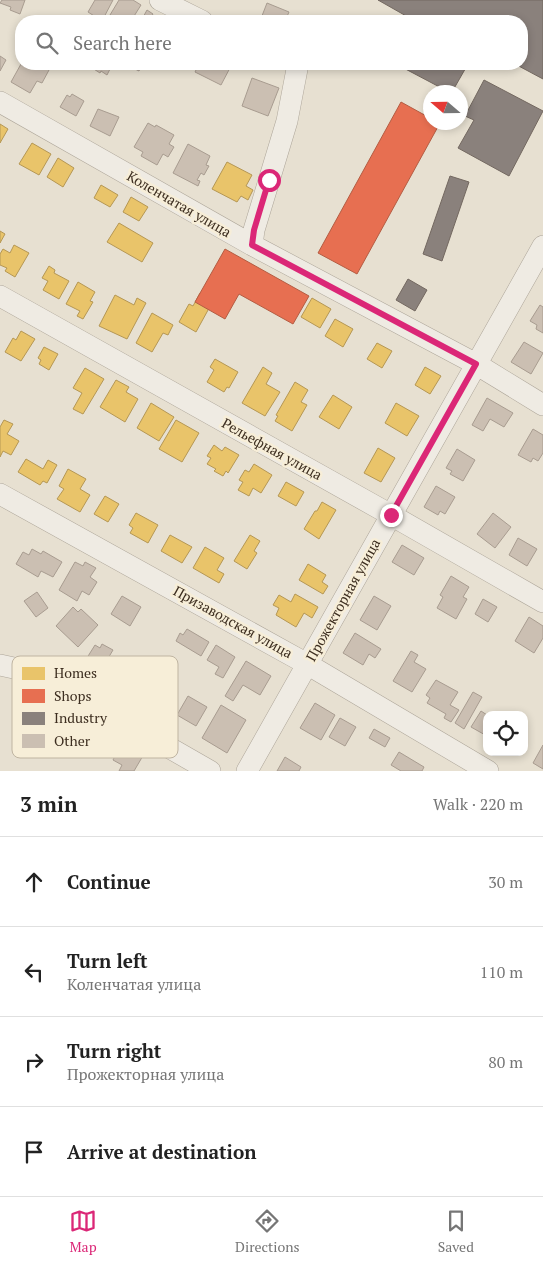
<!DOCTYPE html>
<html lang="en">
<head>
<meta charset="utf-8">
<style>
	:root { --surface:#fff; --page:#f6f6f6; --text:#222; --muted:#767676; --line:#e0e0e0; --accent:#db2777 }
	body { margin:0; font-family:"PT Serif",serif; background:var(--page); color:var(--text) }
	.controls { position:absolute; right:15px; bottom:15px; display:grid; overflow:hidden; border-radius:10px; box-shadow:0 2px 8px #0003 }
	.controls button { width:45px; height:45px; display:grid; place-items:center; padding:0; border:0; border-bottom:1px solid var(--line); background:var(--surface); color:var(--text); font:25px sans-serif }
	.compass { position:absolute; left:423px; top:85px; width:45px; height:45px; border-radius:50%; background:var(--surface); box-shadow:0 2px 8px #0003; rotate:290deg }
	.stop { position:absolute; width:15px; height:15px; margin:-11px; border:4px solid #db2777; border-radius:50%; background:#fff }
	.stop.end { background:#db2777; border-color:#fff; box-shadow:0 1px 5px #0008 }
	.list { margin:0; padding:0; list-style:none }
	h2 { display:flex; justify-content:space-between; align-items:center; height:65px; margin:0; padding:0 20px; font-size:21px }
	h2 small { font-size:16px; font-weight:400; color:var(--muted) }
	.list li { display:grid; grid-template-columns:32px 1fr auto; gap:15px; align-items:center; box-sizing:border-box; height:90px; padding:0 20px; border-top:1px solid var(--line) }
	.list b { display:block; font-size:19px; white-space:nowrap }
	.list p { margin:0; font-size:16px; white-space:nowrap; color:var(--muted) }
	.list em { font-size:16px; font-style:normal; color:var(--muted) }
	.icon { flex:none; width:28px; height:28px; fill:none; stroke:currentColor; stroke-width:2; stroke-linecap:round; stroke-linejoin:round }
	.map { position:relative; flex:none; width:543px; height:771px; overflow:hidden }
	.search { position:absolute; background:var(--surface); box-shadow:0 2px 8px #0003; left:15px; right:15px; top:15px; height:55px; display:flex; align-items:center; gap:12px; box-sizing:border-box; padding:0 18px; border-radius:20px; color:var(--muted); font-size:19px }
	.sheet { height:425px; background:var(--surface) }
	nav { display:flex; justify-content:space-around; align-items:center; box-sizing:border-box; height:70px; border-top:1px solid var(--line); background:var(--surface); font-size:14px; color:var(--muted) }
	nav a { display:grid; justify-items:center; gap:2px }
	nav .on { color:var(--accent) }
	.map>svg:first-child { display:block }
	.homes { fill:#e9c46a; stroke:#b59754 }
	.shops { fill:#e76f51; stroke:#b45c42 }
	.industry { fill:#8a817c; stroke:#736860 }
	.building { fill:#cbbfb2; stroke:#a89c90 }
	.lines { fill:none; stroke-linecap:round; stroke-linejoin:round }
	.minor-casing { stroke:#ada599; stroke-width:22 }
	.minor { stroke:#efebe3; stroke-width:21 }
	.route { stroke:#db2777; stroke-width:6 }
	.labels { text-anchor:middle; stroke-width:5; stroke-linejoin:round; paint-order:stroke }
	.street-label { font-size:14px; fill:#3d2e20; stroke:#f7eed8 }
	.key { fill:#f7eed8; stroke:#bfb4a1; stroke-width:1 }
	.key-label { font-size:14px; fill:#3d2e20 }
</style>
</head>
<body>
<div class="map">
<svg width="543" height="771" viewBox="0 0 543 771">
	<rect width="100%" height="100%" fill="#e7e0d1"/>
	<!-- homes -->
	<path class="homes" d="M 0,124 L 8,129 L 0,143 Z
		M 32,143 L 51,154 L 39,175 L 19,164 Z
		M 58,158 L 74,168 L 63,187 L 47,177 Z
		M 227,162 L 252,175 L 246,186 L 253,190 L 248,200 L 241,196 L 237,202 L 212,189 Z
		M 101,185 L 118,195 L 110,207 L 94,198 Z
		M 131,197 L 148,207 L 139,221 L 123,212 Z
		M 119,223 L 153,243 L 142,262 L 107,242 Z
		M 0,231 L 5,234 L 0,243 Z
		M 14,245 L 29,253 L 15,277 L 5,271 L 7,268 L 0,265 L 0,254 L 3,249 L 10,253 Z
		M 49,266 L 55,270 L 54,273 L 69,281 L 59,299 L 43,290 L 48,281 L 42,278 Z
		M 78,282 L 95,292 L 90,301 L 93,302 L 83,319 L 77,316 L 80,311 L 66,304 Z
		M 200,293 L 213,301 L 196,332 L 179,322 L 189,304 L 193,306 Z
		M 115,295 L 134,305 L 137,298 L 146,303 L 127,339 L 99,326 Z
		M 312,298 L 331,309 L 320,328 L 301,317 Z
		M 152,313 L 173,325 L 168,335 L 163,333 L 152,352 L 136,343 Z
		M 335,319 L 353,329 L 343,347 L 325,336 Z
		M 21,331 L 35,339 L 21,361 L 5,352 L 13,338 L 16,340 Z
		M 377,343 L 392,351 L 382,368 L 367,359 Z
		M 44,347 L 58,354 L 49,370 L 39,364 L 41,360 L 38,358 Z
		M 215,359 L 238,372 L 229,388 L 227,387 L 224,392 L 207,382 L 214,370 L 210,367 Z
		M 263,367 L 272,373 L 266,384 L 280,392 L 265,416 L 242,403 Z
		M 425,367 L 441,376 L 430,394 L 415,385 Z
		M 85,368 L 104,379 L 83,414 L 73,409 L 82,393 L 73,388 Z
		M 116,380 L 129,387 L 126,392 L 138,399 L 125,422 L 100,407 Z
		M 295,382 L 308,390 L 301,402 L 307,405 L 292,431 L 275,421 L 278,416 L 276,415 Z
		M 333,395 L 352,407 L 339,429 L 319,417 Z
		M 151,403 L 174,417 L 159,441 L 137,428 Z
		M 396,403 L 419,416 L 407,436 L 385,423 Z
		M 4,420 L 13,424 L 7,434 L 19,441 L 11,455 L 3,451 L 0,457 L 0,427 Z
		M 176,420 L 199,433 L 182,462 L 159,449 Z
		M 214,445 L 222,451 L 225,447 L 239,455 L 228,473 L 226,471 L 223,476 L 214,471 L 216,469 L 207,464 L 211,458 L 207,456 Z
		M 378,448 L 395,458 L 381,482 L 364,473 Z
		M 26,459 L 43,469 L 48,460 L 57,465 L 47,483 L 43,481 L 40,485 L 18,472 Z
		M 254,464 L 272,475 L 261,493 L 253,488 L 249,496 L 238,490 L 243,482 L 239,480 L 245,470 L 249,472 Z
		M 68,469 L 86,479 L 80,489 L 90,495 L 80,512 L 57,499 L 64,489 L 59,486 Z
		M 286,482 L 304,492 L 296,506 L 278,496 Z
		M 105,496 L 119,504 L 108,522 L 94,514 Z
		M 322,502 L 336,510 L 319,539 L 304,529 L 315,511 L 317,511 Z
		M 136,513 L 158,525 L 148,543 L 130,533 L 133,528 L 129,525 Z
		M 170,535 L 192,547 L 182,563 L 161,551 Z
		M 250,535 L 260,541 L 254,551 L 257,553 L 247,569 L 234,561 Z
		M 205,547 L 224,558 L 217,570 L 224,574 L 219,583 L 193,568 Z
		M 308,564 L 326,575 L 322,582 L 328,586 L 323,594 L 299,580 Z
		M 295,594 L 318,607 L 312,618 L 304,613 L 296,627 L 276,615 L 279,608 L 273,605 L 279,595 L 291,602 Z"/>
	<!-- shops -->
	<path class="shops" d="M 401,102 L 430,118 L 430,122 L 440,123 L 357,274 L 318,253 Z
		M 225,249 L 309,296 L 293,324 L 239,294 L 225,319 L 195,302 Z"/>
	<!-- industry -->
	<path class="industry" d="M 378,0 L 543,0 L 543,79 L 515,64 L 522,64 L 522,21 L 415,21 Z
		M 396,64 L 468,64 L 452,92 L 449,92 Z
		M 484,80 L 543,111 L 509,176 L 458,148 L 474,120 L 465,116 Z
		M 450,176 L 469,182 L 442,261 L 423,254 Z
		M 408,279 L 427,290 L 415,311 L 396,300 Z"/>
	<!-- building -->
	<path class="building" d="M 2,0 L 25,0 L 20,14 L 10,10 L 11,7 L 0,3 Z
		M 95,0 L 113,0 L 102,21 L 88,12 Z
		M 119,0 L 133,0 L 141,5 L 131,21 L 122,21 L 110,15 Z
		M 267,3 L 289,12 L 285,21 L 260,21 Z
		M 147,10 L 153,14 L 151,17 L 159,21 L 141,21 Z
		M 0,56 L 6,60 L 0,71 Z
		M 21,64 L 37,64 L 49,70 L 42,83 L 37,81 L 30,93 L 11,82 Z
		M 86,64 L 104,64 L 110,69 L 107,75 L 101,71 L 100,73 Z
		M 133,64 L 142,64 L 139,71 L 131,67 Z
		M 199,64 L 232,64 L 221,85 L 195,72 Z
		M 252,78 L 279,88 L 268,116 L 242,106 Z
		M 72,94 L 84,101 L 76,116 L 60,107 L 67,95 L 70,97 Z
		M 98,109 L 119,117 L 110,136 L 90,126 Z
		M 148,123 L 155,127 L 156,125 L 174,135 L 169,144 L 174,147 L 168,157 L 163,154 L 157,165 L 141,156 L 143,152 L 134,147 Z
		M 188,144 L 210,156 L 206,165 L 209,166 L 204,175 L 201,173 L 197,180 L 200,181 L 198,186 L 173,173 Z
		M 540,305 L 543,307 L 543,333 L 536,329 L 537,325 L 530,321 Z
		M 524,342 L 543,353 L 531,374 L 511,362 Z
		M 487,398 L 513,413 L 504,427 L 490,419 L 483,431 L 472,425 Z
		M 533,429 L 543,435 L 543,453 L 538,461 L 533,458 L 531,462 L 518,455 Z
		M 457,449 L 475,460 L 463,481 L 450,474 L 452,471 L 446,468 Z
		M 436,486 L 455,497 L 445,514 L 440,511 L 438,515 L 424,507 Z
		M 493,513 L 511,527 L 495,548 L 477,534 Z
		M 518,538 L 537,549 L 527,566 L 509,555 Z
		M 402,545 L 424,558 L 414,575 L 392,562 Z
		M 32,549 L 41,554 L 43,551 L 62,562 L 53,577 L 41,571 L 38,577 L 16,564 L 23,552 L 29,555 Z
		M 75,562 L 83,566 L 85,562 L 96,568 L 90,577 L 97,582 L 89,595 L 82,591 L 77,601 L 59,590 Z
		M 451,576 L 469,587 L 463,597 L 467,599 L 456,619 L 437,608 L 443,597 L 440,595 Z
		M 37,592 L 48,608 L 36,617 L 24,601 Z
		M 122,596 L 141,607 L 130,626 L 111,614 Z
		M 374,596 L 391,606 L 377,630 L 360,620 Z
		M 483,599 L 497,607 L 488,622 L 475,614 Z
		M 73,607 L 78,612 L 81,609 L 98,625 L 78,647 L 56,626 Z
		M 529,617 L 543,626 L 543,638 L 534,653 L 515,641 Z
		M 187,629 L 209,642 L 201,656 L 176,641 L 180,633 L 183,635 Z
		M 355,633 L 381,649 L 375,658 L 369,654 L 363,665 L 343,653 Z
		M 102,644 L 113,650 L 101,670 L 85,661 L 95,645 L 100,648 Z
		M 216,645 L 235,657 L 223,678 L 215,674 L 219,667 L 207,660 Z
		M 411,651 L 418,655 L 414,662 L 426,669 L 412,692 L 393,681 Z
		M 246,661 L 271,676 L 260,695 L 243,685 L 233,701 L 225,696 Z
		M 436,680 L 458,692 L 450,705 L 459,710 L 451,722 L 444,718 L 446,714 L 427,703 L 430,698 L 426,695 Z
		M 473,692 L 482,697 L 464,729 L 455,723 Z
		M 188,696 L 207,707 L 196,726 L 177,715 Z
		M 315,703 L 335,715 L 321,740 L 300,728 Z
		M 221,705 L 246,720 L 227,753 L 202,738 Z
		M 481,711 L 487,715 L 487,736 L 471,727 Z
		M 340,718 L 356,727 L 345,746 L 329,737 Z
		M 374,729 L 390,738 L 385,747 L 369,738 Z
		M 119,733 L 138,745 L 135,748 L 144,754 L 134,771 L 119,771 L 122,765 L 113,760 L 118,750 L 111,746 Z
		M 543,745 L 543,769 L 533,763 Z
		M 399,752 L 424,767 L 422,771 L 401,771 L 391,765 Z
		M 285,757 L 301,767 L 299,771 L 277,771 Z"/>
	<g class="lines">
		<defs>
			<path id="minor" d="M 160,0 L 202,21
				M 0,102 L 252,245 L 476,364 L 543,405
				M 252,245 L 254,230 L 287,121 L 298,64
				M 0,296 L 391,515 L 543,602
				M 0,494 L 307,664 L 488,771
				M 0,665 L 32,672 L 60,685 L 210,771
				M 247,771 L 543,246"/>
		</defs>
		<!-- minor casing -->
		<use href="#minor" class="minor-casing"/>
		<!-- minor -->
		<use href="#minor" class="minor"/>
	</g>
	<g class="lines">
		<!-- route -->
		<path class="route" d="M 269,180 L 254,230 L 252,245 L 476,364 L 391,515"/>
	</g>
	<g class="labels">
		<!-- street labels -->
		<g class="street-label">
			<text transform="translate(179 204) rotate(30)" y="5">Коленчатая улица</text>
			<text transform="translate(272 449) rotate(29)" y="5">Рельефная улица</text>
			<text transform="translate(343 600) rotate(-61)" y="5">Прожекторная улица</text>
			<text transform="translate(233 622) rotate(29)" y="5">Призаводская улица</text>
		</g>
	</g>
	<!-- legend -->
	<rect x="12" y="656" width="166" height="102" rx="8" class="key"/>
	<rect x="22" y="667" width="23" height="13" fill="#e9c46a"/>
	<rect x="22" y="689" width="23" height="14" fill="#e76f51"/>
	<rect x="22" y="712" width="23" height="13" fill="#8a817c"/>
	<rect x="22" y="734" width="23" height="14" fill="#cbbfb2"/>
	<g class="key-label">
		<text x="54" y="678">Homes</text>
		<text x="54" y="701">Shops</text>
		<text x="54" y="723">Industry</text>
		<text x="54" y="746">Other</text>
	</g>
</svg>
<div class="controls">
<button><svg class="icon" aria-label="locate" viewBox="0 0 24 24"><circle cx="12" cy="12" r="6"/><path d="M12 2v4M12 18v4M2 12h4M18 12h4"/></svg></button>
</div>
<svg class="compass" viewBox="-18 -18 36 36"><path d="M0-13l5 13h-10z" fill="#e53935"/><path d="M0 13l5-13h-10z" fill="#767676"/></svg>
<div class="stop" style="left:269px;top:180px"></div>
<div class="stop end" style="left:391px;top:515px"></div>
<div class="search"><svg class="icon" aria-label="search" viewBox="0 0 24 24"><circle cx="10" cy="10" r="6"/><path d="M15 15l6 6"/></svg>Search here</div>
</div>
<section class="sheet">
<h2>3 min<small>Walk · 220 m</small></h2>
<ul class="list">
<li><svg class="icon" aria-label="ahead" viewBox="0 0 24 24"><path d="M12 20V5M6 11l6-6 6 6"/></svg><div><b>Continue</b></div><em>30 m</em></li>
<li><svg class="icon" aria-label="left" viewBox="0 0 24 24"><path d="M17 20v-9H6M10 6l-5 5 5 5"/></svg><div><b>Turn left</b><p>Коленчатая улица</p></div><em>110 m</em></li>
<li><svg class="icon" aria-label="right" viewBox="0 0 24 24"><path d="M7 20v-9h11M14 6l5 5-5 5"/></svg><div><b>Turn right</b><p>Прожекторная улица</p></div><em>80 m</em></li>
<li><svg class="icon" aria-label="arrive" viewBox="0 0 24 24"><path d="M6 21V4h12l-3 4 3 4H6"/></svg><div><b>Arrive at destination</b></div></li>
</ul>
</section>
<nav>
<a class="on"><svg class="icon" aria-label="map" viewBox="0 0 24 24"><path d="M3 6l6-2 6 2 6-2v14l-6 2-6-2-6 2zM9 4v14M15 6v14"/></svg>Map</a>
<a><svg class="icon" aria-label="directions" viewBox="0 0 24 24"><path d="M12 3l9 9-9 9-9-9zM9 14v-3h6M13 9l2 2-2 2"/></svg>Directions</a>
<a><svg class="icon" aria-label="saved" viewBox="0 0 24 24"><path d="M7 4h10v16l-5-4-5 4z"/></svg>Saved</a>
</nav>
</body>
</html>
